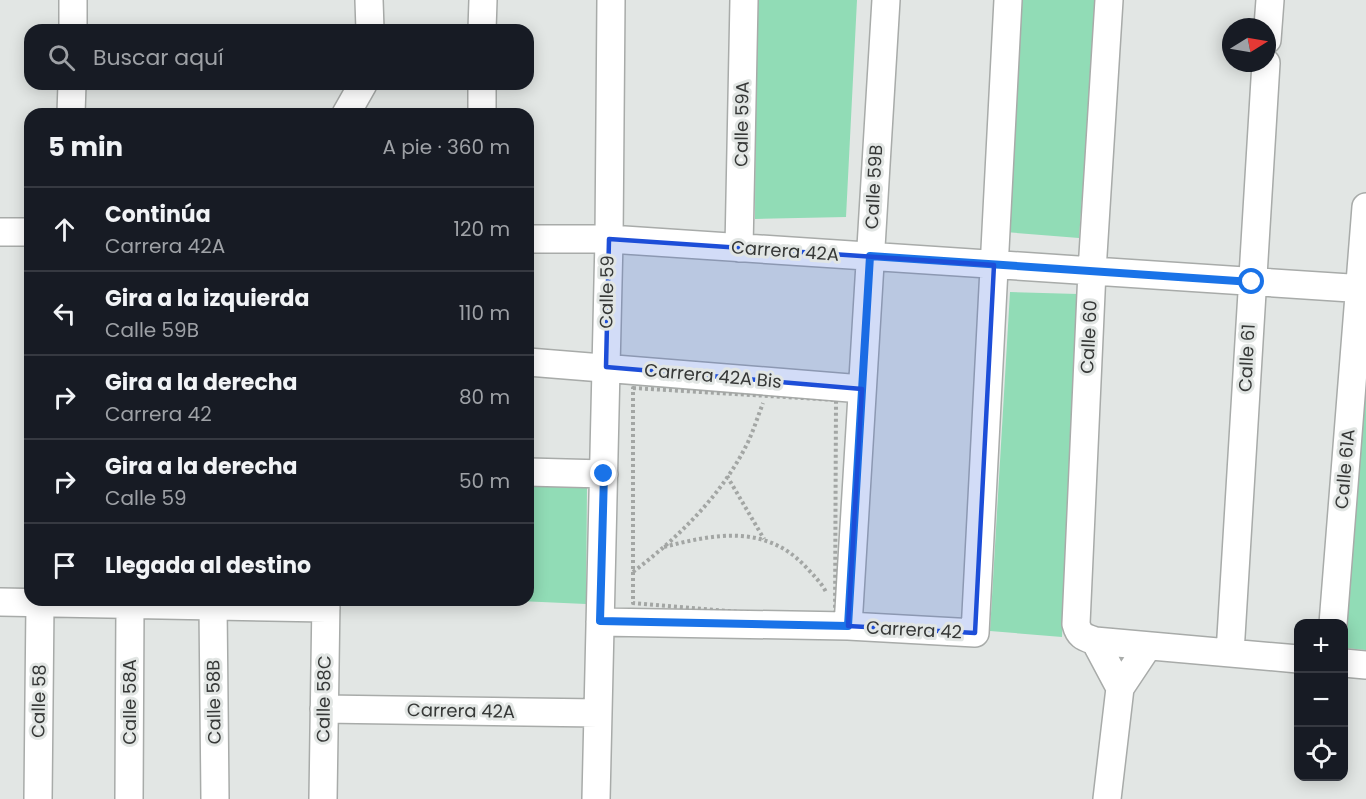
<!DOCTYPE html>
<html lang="es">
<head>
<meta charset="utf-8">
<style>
	:root { --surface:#171b24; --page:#20242c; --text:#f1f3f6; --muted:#9ea1a6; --line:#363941 }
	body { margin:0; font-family:Poppins,sans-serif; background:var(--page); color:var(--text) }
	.controls { position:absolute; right:18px; bottom:18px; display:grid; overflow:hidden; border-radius:12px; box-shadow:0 3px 15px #0003 }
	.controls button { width:54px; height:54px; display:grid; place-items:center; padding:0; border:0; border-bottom:2px solid var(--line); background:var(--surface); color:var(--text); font:30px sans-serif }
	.compass { position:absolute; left:1222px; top:18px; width:54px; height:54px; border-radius:50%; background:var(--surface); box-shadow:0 3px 15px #0003; rotate:79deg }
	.stop { position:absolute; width:18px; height:18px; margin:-14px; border:4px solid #1a73e8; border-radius:50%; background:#fff }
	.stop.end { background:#1a73e8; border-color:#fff; box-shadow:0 2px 6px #0008 }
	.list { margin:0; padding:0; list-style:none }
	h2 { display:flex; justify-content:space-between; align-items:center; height:78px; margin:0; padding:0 24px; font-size:26px }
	h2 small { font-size:20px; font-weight:400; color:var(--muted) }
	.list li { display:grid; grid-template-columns:39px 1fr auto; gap:18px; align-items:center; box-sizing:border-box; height:84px; padding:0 24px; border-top:2px solid var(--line) }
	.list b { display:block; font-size:22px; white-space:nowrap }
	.list p { margin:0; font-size:20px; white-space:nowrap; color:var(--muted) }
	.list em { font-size:20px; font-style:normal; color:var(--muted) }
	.icon { flex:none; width:33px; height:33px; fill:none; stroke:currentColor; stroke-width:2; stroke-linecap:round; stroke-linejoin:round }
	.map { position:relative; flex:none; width:1366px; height:799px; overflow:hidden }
	.search { position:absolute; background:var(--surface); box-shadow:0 3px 15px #0003; left:24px; top:24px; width:510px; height:66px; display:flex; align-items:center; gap:15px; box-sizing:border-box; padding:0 21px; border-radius:18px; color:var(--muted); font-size:22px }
	.panel { position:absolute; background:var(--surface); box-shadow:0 3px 15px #0003; left:24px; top:108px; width:510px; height:498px; border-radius:18px }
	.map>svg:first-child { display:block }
	.green { fill:#91dcb6 }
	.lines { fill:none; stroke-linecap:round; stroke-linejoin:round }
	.minor-casing { stroke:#a8aba9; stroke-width:30 }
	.path { stroke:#a3a6a4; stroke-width:4; stroke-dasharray:3 3; stroke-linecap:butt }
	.minor { stroke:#fff; stroke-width:27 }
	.route { stroke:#1a73e8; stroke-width:8 }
	.marked { fill:#1d4ed8; fill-opacity:0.2; stroke:#1d4ed8; stroke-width:4.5; stroke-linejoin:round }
	.labels { text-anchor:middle; stroke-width:6; stroke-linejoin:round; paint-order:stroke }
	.street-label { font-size:18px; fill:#363837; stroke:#e2e6e4 }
</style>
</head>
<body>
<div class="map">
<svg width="1366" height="799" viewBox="0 0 1366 799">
	<rect width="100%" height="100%" fill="#e2e6e4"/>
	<!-- green -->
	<path class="green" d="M 756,0 L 857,0 L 846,217 L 755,219 Z
		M 1022,0 L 1097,0 L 1079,238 L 1005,232 Z
		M 1010,292 L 1078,294 L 1062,637 L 990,631 Z
		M 1366,372 L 1366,650 L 1345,648 Z
		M 528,486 L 587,488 L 586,604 L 495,600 L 528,600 Z"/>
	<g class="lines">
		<defs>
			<path id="minor" d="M 369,0 L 370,30
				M 1109,0 L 1092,271 L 1076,624 C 1079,636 1084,637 1095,641 L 1298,659
				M 73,30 L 73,0
				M 482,30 L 483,0
				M 1267,40 L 1270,0
				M 71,114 L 72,84
				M 346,114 L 363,84
				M 482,114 L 482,84
				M 0,232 L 30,232
				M 528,239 L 609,239 L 1366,289
				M 739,248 L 744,0
				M 528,362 L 862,389
				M 528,472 L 604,474
				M 0,602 L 326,608
				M 213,606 L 215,799
				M 600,622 L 848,626 L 975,633 L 1008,0
				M 1333,624 L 1366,207
				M 848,626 L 886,0
				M 1095,641 L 1120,688
				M 1230,653 L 1266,63
				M 1344,663 L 1366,665
				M 324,709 L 598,713
				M 38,799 L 40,603
				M 129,799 L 130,605
				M 323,799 L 326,600
				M 596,799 L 609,239 L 611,0
				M 1107,799 L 1120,688 L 1148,646"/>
		</defs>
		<!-- minor casing -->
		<use href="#minor" class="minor-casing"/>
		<!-- path -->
		<path class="path" d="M 633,388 L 836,400 L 835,620 L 633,603 Z
			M 727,476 L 764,539
			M 664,547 C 714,534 765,524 805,566 C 813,575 821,582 826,592
			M 633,572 C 679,537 723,494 748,442 C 754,429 758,416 763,403"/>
		<!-- minor -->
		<use href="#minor" class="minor"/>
	</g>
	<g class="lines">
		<!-- route -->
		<path class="route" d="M 604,474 L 600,621 L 848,626 L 870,256 L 1252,282"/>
	</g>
	<!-- marked area -->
	<path class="marked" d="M 609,239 L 994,265 L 975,633 L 848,626 L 862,389 L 606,367 Z"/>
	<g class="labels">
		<!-- street labels -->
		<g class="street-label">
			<text transform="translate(742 124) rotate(-89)" y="6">Calle 59A</text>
			<text transform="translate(874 187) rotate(-87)" y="6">Calle 59B</text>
			<text transform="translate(785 251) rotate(4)" y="6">Carrera 42A</text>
			<text transform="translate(607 292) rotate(-89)" y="6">Calle 59</text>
			<text transform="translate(1089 337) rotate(-87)" y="6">Calle 60</text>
			<text transform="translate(1247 358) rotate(-87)" y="6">Calle 61</text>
			<text transform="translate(713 376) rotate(5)" y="6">Carrera 42A Bis</text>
			<text transform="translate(1345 469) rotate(-85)" y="6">Calle 61A</text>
			<text transform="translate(914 630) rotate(3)" y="6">Carrera 42</text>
			<text transform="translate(324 699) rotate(-89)" y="6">Calle 58C</text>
			<text transform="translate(39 701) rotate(-89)" y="6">Calle 58</text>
			<text transform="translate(130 702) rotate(-90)" y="6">Calle 58A</text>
			<text transform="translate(214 702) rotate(-91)" y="6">Calle 58B</text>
			<text transform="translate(461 711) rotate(1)" y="6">Carrera 42A</text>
		</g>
	</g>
</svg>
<div class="controls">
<button>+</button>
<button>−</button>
<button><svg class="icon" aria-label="locate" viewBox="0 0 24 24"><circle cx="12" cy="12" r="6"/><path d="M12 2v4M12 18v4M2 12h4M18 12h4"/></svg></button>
</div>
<svg class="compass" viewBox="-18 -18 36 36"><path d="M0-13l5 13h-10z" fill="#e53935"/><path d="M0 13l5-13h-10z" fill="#9ea1a6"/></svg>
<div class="stop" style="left:1252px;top:282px"></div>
<div class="stop end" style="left:604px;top:474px"></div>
<div class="search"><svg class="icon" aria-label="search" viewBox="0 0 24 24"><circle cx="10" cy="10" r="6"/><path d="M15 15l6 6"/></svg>Buscar aquí</div>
<section class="panel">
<h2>5 min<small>A pie · 360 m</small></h2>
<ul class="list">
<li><svg class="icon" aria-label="ahead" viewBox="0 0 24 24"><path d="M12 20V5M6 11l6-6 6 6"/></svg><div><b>Continúa</b><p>Carrera 42A</p></div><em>120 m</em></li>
<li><svg class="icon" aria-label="left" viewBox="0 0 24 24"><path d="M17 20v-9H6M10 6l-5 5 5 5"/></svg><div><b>Gira a la izquierda</b><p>Calle 59B</p></div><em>110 m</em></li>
<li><svg class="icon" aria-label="right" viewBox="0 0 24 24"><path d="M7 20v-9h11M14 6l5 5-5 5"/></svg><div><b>Gira a la derecha</b><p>Carrera 42</p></div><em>80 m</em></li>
<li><svg class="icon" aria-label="right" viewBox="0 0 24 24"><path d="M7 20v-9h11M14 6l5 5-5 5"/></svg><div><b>Gira a la derecha</b><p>Calle 59</p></div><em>50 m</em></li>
<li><svg class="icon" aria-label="arrive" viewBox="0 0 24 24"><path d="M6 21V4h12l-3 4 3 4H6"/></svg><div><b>Llegada al destino</b></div></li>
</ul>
</section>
</div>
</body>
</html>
